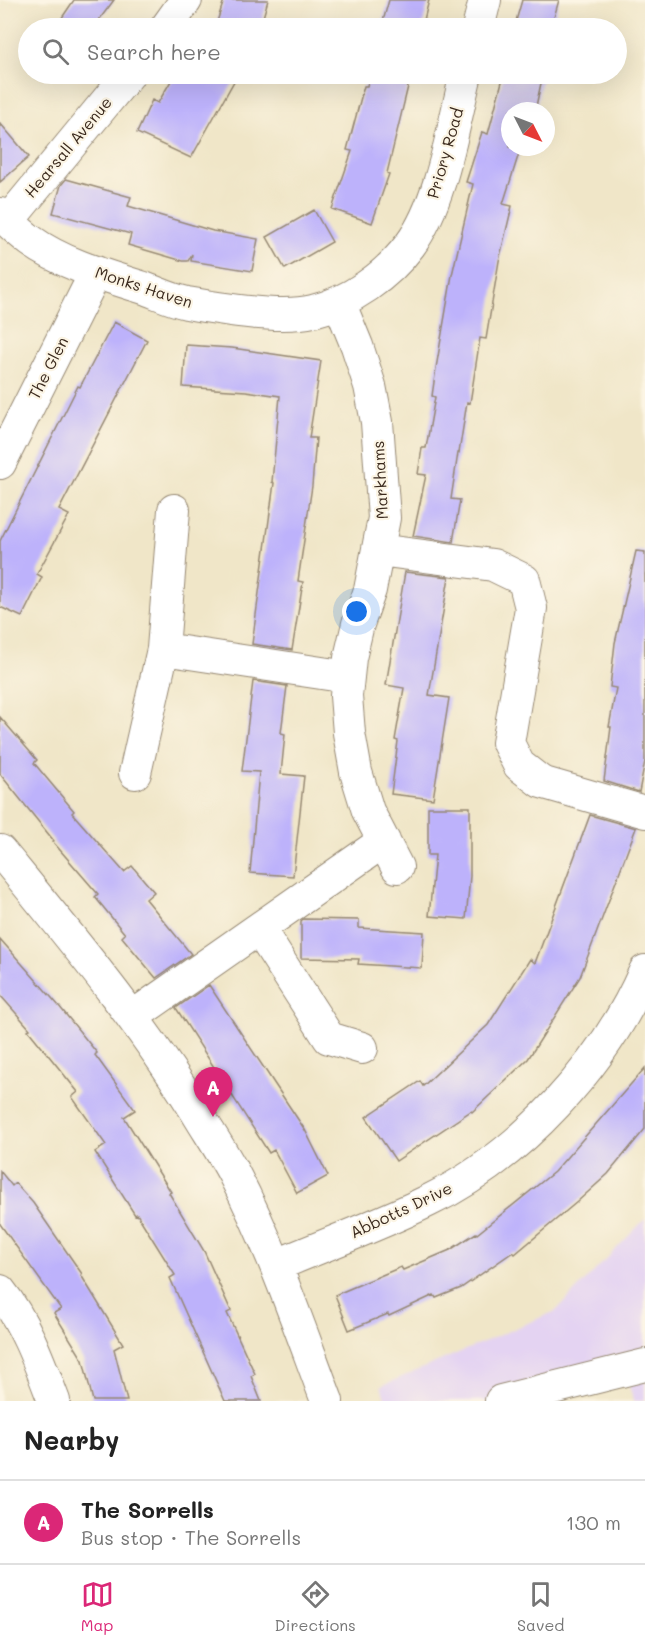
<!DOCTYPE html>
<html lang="en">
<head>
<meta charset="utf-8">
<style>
	:root { --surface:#fff; --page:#f6f6f6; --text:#222; --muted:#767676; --line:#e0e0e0; --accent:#db2777 }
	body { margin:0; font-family:Mali,sans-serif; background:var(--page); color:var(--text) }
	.compass { position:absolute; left:501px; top:102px; width:54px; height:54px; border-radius:50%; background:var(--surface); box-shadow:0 6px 24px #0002; rotate:132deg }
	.you { position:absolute; left:357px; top:612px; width:21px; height:21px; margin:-15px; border:4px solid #fff; border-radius:50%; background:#1a73e8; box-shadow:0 0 0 9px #1a73e833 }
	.badge { display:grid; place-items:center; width:39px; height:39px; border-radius:50%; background:var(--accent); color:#fff; font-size:20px; font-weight:700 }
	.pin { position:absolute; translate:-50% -50px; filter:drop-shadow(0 2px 3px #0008) }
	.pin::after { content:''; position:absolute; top:32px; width:21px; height:18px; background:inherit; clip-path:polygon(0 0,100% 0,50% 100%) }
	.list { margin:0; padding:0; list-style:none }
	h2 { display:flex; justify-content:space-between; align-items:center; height:78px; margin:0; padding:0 24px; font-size:26px }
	h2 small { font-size:20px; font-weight:400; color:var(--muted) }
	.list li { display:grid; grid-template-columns:39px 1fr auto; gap:18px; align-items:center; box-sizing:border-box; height:84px; padding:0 24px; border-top:2px solid var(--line) }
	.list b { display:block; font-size:22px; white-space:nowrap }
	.list p { margin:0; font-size:20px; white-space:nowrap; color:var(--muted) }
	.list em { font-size:20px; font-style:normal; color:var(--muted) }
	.icon { flex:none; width:33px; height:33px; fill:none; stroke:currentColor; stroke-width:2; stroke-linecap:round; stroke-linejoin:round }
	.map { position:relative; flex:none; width:645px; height:1401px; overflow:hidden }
	.search { position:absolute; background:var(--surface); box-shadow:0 6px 24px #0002; left:18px; right:18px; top:18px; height:66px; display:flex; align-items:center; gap:15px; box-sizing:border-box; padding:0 21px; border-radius:33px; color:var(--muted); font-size:22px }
	.sheet { height:162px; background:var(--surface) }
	nav { display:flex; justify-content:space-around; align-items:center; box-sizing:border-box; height:84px; border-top:2px solid var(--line); background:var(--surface); font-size:16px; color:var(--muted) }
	nav a { display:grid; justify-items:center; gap:3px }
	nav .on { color:var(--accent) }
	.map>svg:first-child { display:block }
	.built { fill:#e4d3f2 }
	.building { fill:#bdb2fb }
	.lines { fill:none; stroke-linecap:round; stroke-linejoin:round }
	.minor-casing { stroke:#968873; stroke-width:34 }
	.minor { stroke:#fff; stroke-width:32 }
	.labels { text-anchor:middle; stroke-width:4.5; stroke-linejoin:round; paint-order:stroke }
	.street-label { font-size:16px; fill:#3b2a1e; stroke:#fcf5e5 }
</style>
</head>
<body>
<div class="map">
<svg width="645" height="1401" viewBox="0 0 645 1401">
	<rect width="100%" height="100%" fill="#fcf5e5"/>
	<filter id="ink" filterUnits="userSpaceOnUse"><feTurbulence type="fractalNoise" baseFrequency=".0167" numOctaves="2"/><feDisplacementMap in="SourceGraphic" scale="12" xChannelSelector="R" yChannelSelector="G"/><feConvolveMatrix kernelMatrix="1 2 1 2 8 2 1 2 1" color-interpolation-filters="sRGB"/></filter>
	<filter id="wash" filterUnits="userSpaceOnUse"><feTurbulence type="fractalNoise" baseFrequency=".008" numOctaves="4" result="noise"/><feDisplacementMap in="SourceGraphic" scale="24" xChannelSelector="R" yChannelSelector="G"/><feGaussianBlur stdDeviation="1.35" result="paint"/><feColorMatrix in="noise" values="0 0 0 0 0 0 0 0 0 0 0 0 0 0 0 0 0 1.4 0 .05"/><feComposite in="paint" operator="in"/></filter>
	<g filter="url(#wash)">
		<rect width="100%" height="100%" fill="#f0e6c8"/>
		<!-- built -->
		<path class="built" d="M 645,1219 L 645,1401 L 634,1401 L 625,1374 L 536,1401 L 386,1401 L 381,1386 L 556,1311 Z"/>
		<g id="blocks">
			<!-- building -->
			<path class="building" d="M 74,0 L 114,0 L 93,28 L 55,28 Z
				M 224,0 L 268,0 L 260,28 L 215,28 Z
				M 389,0 L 429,0 L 422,28 L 381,28 Z
				M 522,0 L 559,0 L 551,28 L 514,28 Z
				M 175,74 L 238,74 L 191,158 L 137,133 L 152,100 L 158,103 Z
				M 370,74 L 411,74 L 387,173 L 389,174 L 372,223 L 332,209 L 352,151 L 347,150 L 364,86 L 367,86 Z
				M 504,74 L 543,74 L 535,111 L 510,111 L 510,147 L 521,147 L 503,204 L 512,206 L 499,261 L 486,339 L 480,338 L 470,403 L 467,402 L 459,453 L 458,453 L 451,499 L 460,500 L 453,542 L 413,536 L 426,475 L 418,474 L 422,448 L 426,448 L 435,397 L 432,396 L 436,368 L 452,275 L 473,184 L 466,182 L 482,132 L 488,134 Z
				M 0,123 L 29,157 L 0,182 Z
				M 66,179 L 131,197 L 128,206 L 213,231 L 258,239 L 252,271 L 191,261 L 192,254 L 188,261 L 183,261 L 128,245 L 131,234 L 53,213 L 61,185 Z
				M 314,210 L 332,242 L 285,269 L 267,237 Z
				M 114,322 L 147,340 L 59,510 L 69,515 L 37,574 L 42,577 L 22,617 L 0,607 L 0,541 L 78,386 L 80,387 Z
				M 186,345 L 232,348 L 321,361 L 309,438 L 316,438 L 312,486 L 298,581 L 303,582 L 292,650 L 252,644 L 274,483 L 272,482 L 280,396 L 246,391 L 183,387 Z
				M 636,551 L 645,552 L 645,761 L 639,792 L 604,781 L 611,727 L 609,727 L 616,688 L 610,687 L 615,643 Z
				M 405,572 L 449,577 L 429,695 L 449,698 L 433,799 L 391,794 L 398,741 L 395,740 L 404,688 L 386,685 Z
				M 253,681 L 287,686 L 281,733 L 285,734 L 281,774 L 304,776 L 293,876 L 250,873 L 259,772 L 242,771 Z
				M 0,717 L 37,760 L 34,763 L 74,811 L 72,813 L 124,872 L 132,866 L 154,892 L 146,899 L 191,954 L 156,978 L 122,937 L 125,934 L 95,897 L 98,894 L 53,842 L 54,841 L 0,774 Z
				M 428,807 L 470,807 L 470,876 L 466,919 L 429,916 L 435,855 L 428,855 Z
				M 590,815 L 636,828 L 580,977 L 528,1059 L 472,1112 L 471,1111 L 396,1161 L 366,1117 L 420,1081 L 423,1086 L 488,1025 L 530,959 L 535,963 Z
				M 303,919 L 359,920 L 359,928 L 424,932 L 422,968 L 358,964 L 359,959 L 301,958 L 301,921 Z
				M 0,939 L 59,1006 L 97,1053 L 95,1055 L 135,1110 L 124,1117 L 171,1192 L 169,1193 L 204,1251 L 231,1311 L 227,1313 L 255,1374 L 251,1376 L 261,1401 L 225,1401 L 170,1278 L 175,1275 L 137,1214 L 135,1215 L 95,1152 L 106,1145 L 72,1097 L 78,1092 L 28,1030 L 30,1029 L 0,995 Z
				M 209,985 L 305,1130 L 328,1176 L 297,1193 L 274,1150 L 269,1153 L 176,1008 Z
				M 645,1068 L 645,1129 L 608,1174 L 577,1202 L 515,1254 L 513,1252 L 461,1288 L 436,1298 L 434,1295 L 389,1316 L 388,1314 L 349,1330 L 335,1295 L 401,1267 L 403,1270 L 450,1250 L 476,1233 L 477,1234 L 554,1172 Z
				M 0,1171 L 12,1186 L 15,1183 L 33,1203 L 82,1274 L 81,1275 L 123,1344 L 114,1349 L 127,1401 L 93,1401 L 83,1360 L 54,1313 L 61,1309 L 0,1224 Z"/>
		</g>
	</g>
	<g filter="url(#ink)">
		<use href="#blocks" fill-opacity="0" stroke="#968873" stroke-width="1.5"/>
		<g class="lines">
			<defs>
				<path id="minor" d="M 166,28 L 186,0
					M 478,28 L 485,0
					M 0,214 C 10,223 20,233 31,241 C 63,264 106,276 144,288 C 158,293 172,300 187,303 C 221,309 281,319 313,311 C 350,302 387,276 410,245 C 442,202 453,126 466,74
					M 8,221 L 129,74
					M 339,302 L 357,346 L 370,386 L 377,422 L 384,518 L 370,590 L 358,624 L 350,658 L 346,696 L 349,733 L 356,772 L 368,811 L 397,867
					M 0,463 L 96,272
					M 378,550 L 493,565 L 524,580 L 531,608 L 508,743 L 519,765 L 541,782 L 645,812
					M 163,649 L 348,677
					M 135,773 L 163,649 L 174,510
					M 0,851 C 72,939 145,1026 204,1124 C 214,1140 225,1157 234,1174 C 272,1247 298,1324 327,1401
					M 259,929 L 329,1038 L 362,1048
					M 132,1017 L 384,841
					M 277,1265 C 327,1244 379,1225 428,1201 C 520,1157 605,1064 645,971
					M 0,1291 C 25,1322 40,1364 54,1401
					M 501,1401 L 645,1365"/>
			</defs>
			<!-- minor casing -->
			<use href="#minor" class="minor-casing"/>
			<!-- minor -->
			<use href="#minor" class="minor"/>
		</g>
	</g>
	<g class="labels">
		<!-- street labels -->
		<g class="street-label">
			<text transform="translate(68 147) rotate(-50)" y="6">Hearsall Avenue</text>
			<text transform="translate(445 153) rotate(-74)" y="6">Priory Road</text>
			<text transform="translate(144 287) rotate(18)" y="6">Monks Haven</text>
			<text transform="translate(48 368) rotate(-63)" y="6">The Glen</text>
			<text transform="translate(380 480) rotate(-93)" y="6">Markhams</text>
			<text transform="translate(401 1210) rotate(-25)" y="6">Abbotts Drive</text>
		</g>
	</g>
</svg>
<svg class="compass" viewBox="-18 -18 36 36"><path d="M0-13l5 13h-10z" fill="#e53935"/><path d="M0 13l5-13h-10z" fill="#767676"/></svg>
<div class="you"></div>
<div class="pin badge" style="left:213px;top:1117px">A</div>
<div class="search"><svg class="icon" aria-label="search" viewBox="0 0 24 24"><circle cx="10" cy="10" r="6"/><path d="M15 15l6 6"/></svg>Search here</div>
</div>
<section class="sheet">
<h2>Nearby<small></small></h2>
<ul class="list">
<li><span class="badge">A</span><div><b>The Sorrells</b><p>Bus stop · The Sorrells</p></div><em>130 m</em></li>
</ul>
</section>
<nav>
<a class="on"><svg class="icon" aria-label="map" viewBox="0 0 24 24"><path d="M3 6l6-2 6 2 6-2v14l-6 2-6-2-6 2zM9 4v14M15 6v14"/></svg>Map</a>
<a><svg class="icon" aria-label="directions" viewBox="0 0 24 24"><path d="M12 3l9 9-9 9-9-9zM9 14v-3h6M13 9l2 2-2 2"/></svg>Directions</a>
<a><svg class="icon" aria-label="saved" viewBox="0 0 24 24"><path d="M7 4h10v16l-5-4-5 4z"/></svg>Saved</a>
</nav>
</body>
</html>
